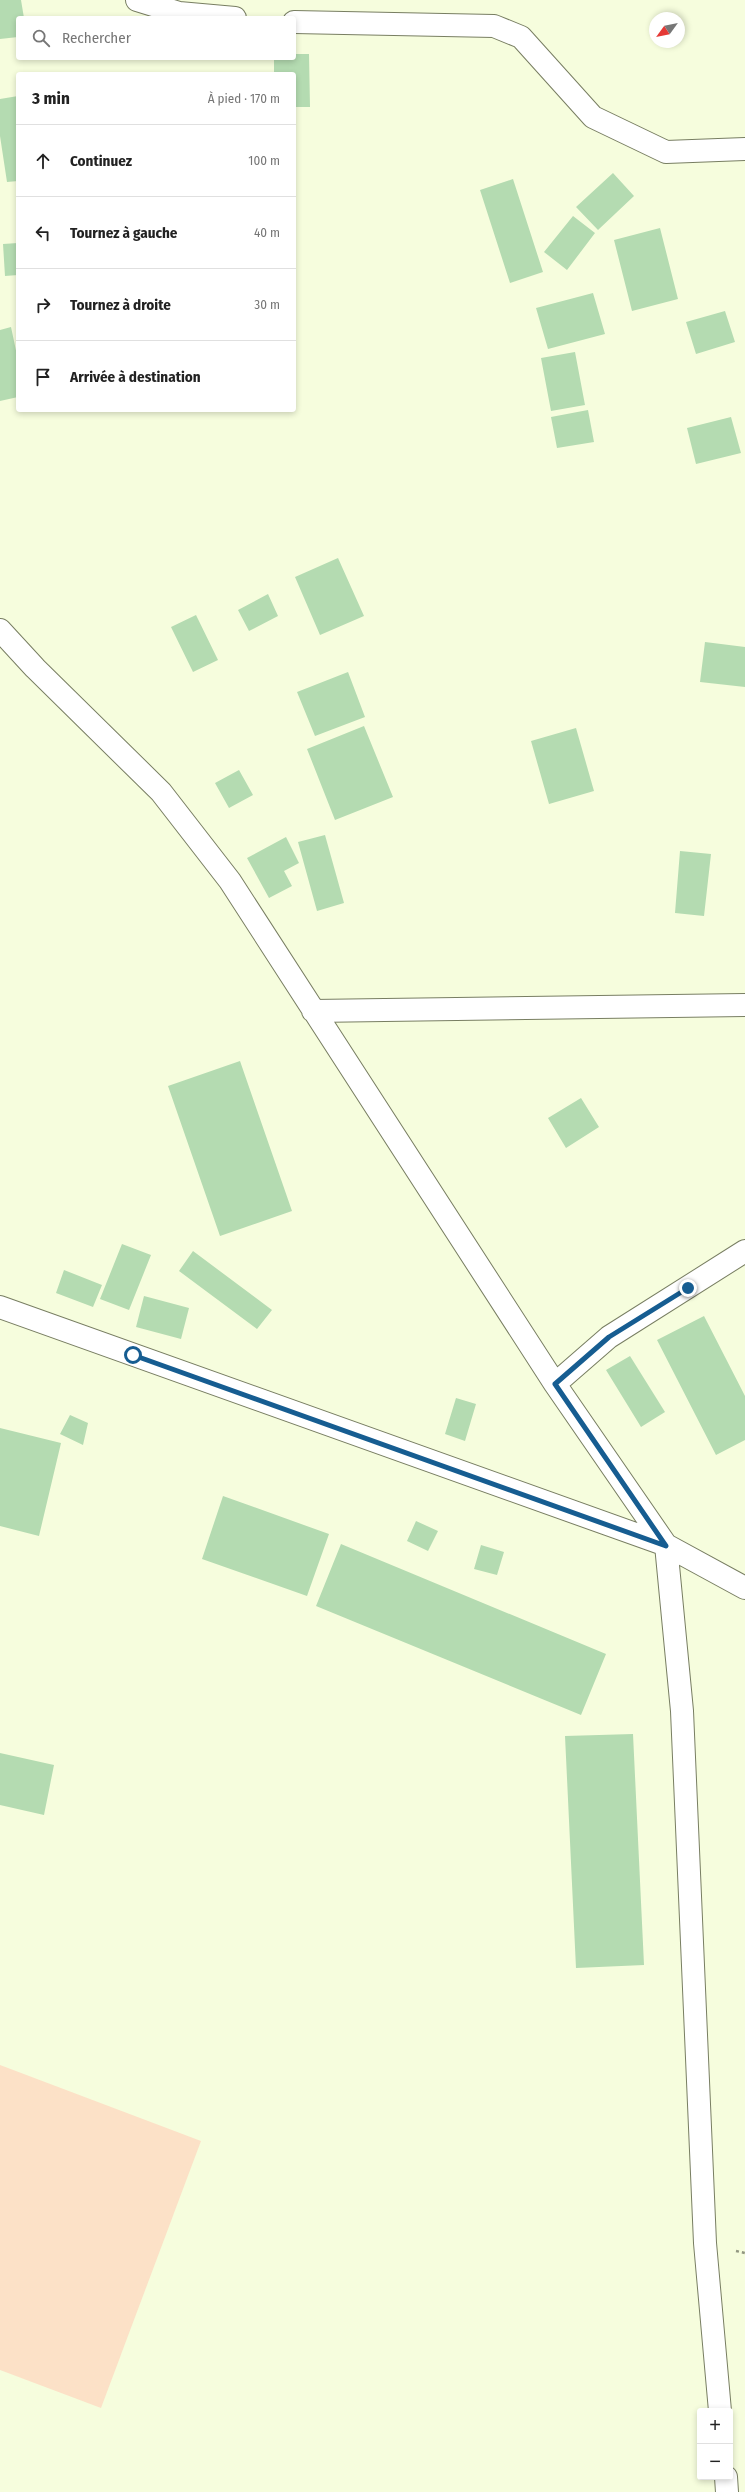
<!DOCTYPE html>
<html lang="fr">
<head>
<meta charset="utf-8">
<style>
	:root { --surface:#fff; --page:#f6f6f6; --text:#222; --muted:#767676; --line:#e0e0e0 }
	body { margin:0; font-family:"Fira Sans Condensed",sans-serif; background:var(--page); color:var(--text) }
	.controls { position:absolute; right:12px; bottom:12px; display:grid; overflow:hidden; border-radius:4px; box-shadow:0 2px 6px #0003 }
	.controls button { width:36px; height:36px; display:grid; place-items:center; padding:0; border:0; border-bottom:1px solid var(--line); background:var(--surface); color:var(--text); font:20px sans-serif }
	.compass { position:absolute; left:649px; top:12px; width:36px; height:36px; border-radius:50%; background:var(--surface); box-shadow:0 2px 6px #0003; rotate:237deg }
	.stop { position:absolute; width:12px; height:12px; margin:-9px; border:3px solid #165d91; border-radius:50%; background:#fff }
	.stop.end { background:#165d91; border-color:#fff; box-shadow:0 1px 4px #0008 }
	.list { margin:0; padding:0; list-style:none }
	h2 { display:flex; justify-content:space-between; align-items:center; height:52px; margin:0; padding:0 16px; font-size:17px }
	h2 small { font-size:13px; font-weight:400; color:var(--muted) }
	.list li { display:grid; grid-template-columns:26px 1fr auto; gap:12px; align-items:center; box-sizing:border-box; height:72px; padding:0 16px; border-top:1px solid var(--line) }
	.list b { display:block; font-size:15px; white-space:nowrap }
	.list em { font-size:13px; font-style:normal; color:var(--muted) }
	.icon { flex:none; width:22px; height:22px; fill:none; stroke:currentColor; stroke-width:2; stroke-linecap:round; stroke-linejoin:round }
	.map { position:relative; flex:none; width:745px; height:2492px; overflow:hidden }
	.search { position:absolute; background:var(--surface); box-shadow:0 2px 6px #0003; left:16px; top:16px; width:280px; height:44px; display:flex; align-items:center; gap:10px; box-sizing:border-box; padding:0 14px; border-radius:4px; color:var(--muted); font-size:15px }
	.panel { position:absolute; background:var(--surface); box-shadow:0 2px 6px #0003; left:16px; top:72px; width:280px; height:340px; border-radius:4px }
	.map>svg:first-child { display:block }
	.green { fill:#fce1c7 }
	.building { fill:#b4dbb1 }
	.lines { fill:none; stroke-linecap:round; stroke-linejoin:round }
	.street-casing { stroke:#787e62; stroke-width:24 }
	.path { stroke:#929781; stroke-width:2.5; stroke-dasharray:3 3; stroke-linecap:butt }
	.street { stroke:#fff; stroke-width:22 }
	.route { stroke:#165d91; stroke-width:5 }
</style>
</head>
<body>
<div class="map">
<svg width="745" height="2492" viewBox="0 0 745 2492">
	<rect width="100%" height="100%" fill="#f6fddd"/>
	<!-- green -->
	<path class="green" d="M 0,2065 L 201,2141 L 101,2408 L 0,2370 Z"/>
	<!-- building -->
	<path class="building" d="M 0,0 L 21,0 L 24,18 L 18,18 L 18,37 L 0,39 Z
		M 294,54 L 309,54 L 310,107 L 294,107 L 294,74 L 274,74 L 274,58 L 294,58 Z
		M 18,96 L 18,181 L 7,182 L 0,136 L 0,99 Z
		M 613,173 L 634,196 L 598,230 L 576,207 Z
		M 513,179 L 543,272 L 510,283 L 480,190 Z
		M 573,216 L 595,233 L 567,270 L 544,252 Z
		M 660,228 L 678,299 L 632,311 L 614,240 Z
		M 18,243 L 18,275 L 5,276 L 3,244 Z
		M 593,293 L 605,334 L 548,349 L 536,308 Z
		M 725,311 L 735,342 L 696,354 L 686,322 Z
		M 11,327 L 18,360 L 18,397 L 0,401 L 0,330 Z
		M 575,352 L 585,405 L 551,411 L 541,358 Z
		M 588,410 L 594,442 L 557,448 L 551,417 Z
		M 731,417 L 741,453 L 696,464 L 687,428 Z
		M 338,558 L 364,616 L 320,635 L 295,577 Z
		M 268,594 L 278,616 L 249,631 L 238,610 Z
		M 196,615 L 218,660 L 193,672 L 171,627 Z
		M 705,642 L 745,647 L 745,687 L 700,682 Z
		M 348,672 L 365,717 L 315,736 L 297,692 Z
		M 364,726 L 393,797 L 335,820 L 307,749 Z
		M 576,728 L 594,791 L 549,804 L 531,741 Z
		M 239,770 L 253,795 L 229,808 L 215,783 Z
		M 325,835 L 344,903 L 317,911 L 298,842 Z
		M 286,837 L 299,863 L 284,871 L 292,886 L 269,898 L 247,858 Z
		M 680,851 L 711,854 L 704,916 L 675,913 Z
		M 240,1061 L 292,1211 L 220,1236 L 168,1086 Z
		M 581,1098 L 599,1127 L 566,1148 L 548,1118 Z
		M 122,1244 L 151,1255 L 129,1310 L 100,1299 Z
		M 193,1251 L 272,1310 L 257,1329 L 179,1271 Z
		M 64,1270 L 102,1285 L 93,1307 L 56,1293 Z
		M 144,1296 L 189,1308 L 181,1339 L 136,1327 Z
		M 704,1316 L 745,1396 L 745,1440 L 716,1455 L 657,1340 Z
		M 630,1356 L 665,1412 L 641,1427 L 606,1370 Z
		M 456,1398 L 476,1404 L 465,1441 L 445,1434 Z
		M 70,1415 L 88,1423 L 83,1445 L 60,1434 Z
		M 0,1428 L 61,1443 L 39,1536 L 0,1526 Z
		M 223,1496 L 329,1534 L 307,1596 L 202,1559 Z
		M 416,1521 L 438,1531 L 428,1551 L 407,1541 Z
		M 341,1544 L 606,1654 L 581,1715 L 316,1606 Z
		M 481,1545 L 504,1552 L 497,1575 L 474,1569 Z
		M 633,1734 L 644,1965 L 576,1968 L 565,1736 Z
		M 0,1753 L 54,1765 L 44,1815 L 0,1805 Z"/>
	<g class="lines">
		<defs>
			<path id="street" d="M 137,0 L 179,13 L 235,18
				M 294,22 L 494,26 L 521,37 L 593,117 L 666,152 L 745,149
				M 0,630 L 35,668 L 161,792 L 230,881 L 555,1384 L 666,1545 L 682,1711 L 705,2243 L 720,2411
				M 313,1011 L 745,1005
				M 0,1307 L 666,1545 L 745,1588
				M 555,1384 L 609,1337 L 745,1251
				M 726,2477 L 727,2492"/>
		</defs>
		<!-- street casing -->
		<use href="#street" class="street-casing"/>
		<!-- path -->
		<path class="path" d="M 736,2251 L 745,2253"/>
		<!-- street -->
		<use href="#street" class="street"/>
	</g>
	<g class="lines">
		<!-- route -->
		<path class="route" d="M 133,1355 L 666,1546 L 555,1384 L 609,1337 L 688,1288"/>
	</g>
</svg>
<div class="controls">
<button>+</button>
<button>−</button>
</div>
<svg class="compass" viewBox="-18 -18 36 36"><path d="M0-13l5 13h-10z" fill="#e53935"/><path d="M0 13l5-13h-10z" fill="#767676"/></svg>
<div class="stop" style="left:133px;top:1355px"></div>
<div class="stop end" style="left:688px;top:1288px"></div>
<div class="search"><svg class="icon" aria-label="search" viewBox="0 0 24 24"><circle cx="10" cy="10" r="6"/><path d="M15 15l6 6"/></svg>Rechercher</div>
<section class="panel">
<h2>3 min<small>À pied · 170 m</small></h2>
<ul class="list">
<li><svg class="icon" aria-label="ahead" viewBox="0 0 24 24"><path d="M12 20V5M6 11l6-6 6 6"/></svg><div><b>Continuez</b></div><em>100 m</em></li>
<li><svg class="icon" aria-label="left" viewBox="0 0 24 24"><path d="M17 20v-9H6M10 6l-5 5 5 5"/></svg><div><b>Tournez à gauche</b></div><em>40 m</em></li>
<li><svg class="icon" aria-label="right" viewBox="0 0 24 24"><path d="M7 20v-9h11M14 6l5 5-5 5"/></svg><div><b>Tournez à droite</b></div><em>30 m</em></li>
<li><svg class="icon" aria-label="arrive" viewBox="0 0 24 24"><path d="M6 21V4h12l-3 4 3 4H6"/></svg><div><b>Arrivée à destination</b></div></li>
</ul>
</section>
</div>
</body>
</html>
